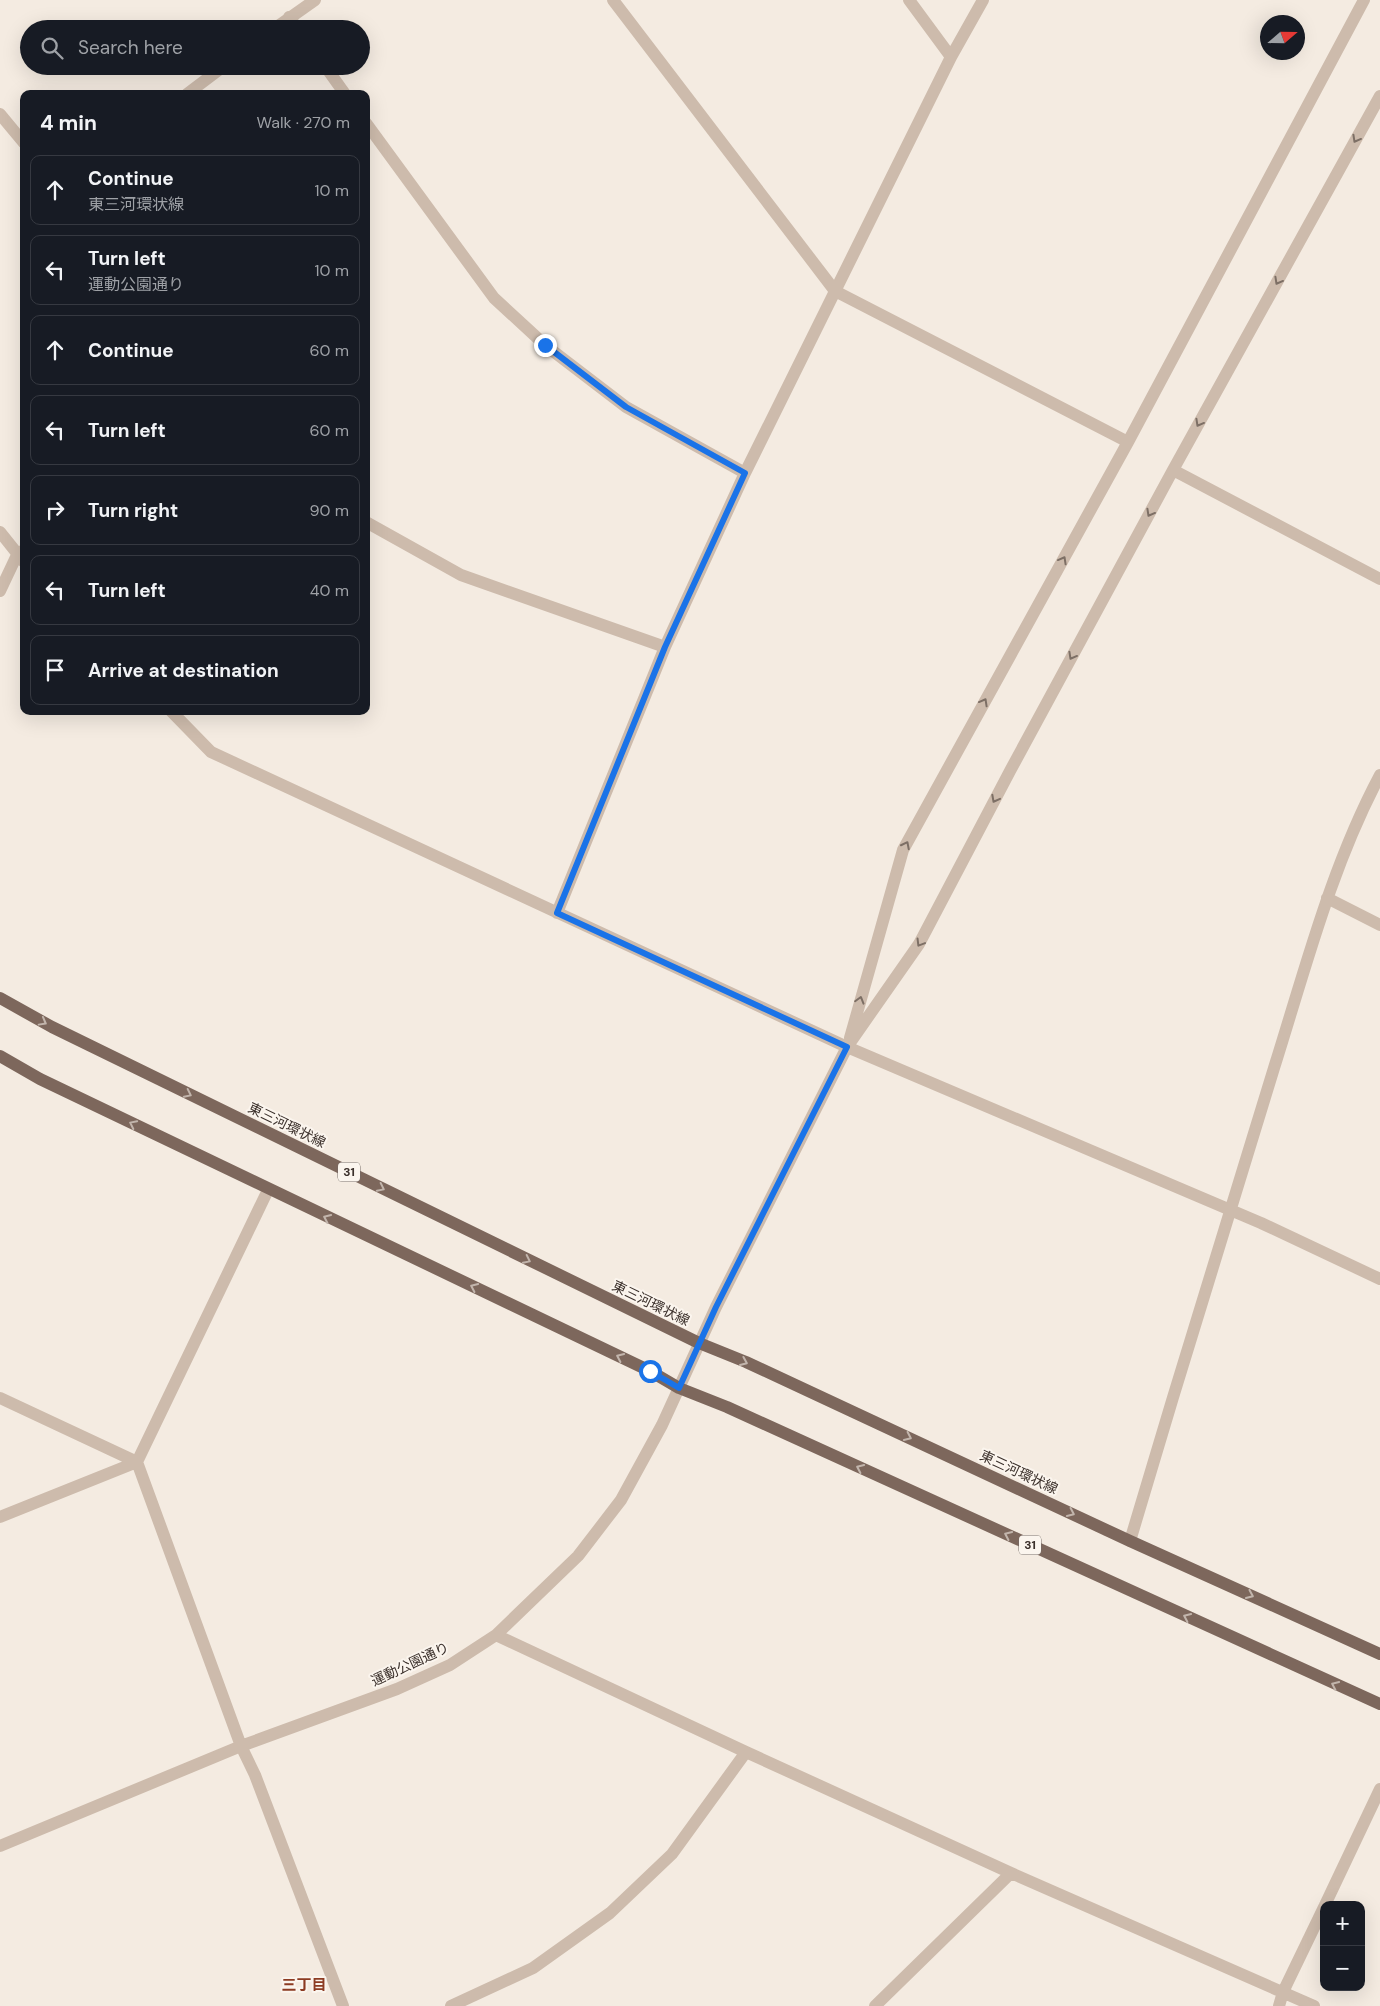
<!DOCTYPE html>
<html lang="en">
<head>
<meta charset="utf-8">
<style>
	:root { --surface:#171b24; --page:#20242c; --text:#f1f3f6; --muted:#9ea1a6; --line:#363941 }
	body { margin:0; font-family:"DM Sans","Noto Sans JP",sans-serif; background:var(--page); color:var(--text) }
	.controls { position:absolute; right:15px; bottom:15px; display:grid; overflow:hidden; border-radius:10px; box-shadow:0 5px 20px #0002 }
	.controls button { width:45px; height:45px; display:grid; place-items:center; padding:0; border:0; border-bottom:1px solid var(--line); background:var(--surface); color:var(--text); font:25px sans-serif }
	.compass { position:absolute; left:1260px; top:15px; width:45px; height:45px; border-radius:50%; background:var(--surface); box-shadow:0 5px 20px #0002; rotate:70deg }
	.stop { position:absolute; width:15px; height:15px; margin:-11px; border:4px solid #1a73e8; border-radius:50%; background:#fff }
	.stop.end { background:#1a73e8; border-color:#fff; box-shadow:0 1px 5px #0008 }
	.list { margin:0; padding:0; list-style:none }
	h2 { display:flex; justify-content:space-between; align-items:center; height:65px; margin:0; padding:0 20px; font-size:21px }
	h2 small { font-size:16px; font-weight:400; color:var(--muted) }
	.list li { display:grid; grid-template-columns:32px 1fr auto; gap:15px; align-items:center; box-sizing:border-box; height:70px; margin:0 10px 10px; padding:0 10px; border:1px solid var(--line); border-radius:10px }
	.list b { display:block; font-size:19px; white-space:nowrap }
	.list p { margin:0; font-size:16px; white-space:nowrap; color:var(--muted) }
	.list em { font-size:16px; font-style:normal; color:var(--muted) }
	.icon { flex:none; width:28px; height:28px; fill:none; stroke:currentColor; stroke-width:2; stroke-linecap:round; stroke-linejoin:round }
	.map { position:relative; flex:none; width:1380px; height:2006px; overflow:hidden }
	.search { position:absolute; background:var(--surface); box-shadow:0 5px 20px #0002; left:20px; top:20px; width:350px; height:55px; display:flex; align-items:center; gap:12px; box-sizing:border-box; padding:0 18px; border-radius:28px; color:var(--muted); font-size:19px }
	.panel { position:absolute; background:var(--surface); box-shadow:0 5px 20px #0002; left:20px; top:90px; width:350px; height:625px; border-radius:10px }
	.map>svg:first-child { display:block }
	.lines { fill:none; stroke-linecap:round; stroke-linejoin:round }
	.minor { stroke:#cdbbac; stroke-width:12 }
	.major { stroke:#7d675c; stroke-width:12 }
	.oneway { stroke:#7d6f65 }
	.oneway2 { stroke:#c2b5ac }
	.route { stroke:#1a73e8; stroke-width:6 }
	.labels { text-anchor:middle; stroke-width:4; stroke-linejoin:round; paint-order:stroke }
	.shield { fill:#fbf5ee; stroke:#756b66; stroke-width:1 }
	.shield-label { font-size:12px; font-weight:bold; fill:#3b302b }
	.street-label { font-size:14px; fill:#3b302b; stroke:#fbf5ee }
	.neighbourhood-label { font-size:15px; font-weight:bold; fill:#8c3b22; stroke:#fbf5ee }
</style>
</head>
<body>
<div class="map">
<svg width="1380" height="2006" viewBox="0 0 1380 2006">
	<rect width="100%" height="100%" fill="#f4ebe1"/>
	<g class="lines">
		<!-- minor -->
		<path class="minor" d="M 613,0 L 835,291 L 1128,442
			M 909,0 L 951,57
			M 289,17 L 298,29
			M 274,29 L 315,0
			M 325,66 L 345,94
			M 187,94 L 224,66
			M 0,114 L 24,143
			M 366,123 L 494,298 L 545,345 L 626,407 L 745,473
			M 1173,470 L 1380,579
			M 366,522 L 461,575 L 665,647 L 745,473 L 951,57 L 983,0
			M 0,532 L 24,562
			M 0,591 L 17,555 L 24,550
			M 171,711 L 211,752 L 847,1047 L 1261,1223 L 1380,1279
			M 1327,898 L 1380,925
			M 557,913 L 665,647
			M 850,1038 L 903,850 L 1128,442 L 1364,0
			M 0,1398 L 137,1462 L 241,1746 L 255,1775 L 343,2006
			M 0,1517 L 137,1462 L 268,1190
			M 1130,1541 C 1177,1383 1225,1225 1274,1068 C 1305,970 1331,867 1380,775
			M 496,1635 L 746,1752 L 1011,1873 L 1314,2006
			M 0,1846 L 241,1746 L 397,1689 L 450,1665 L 496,1635 L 578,1556 L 621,1500 L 662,1425 L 716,1307 L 847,1047 L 919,944 L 1010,771 L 1173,470 L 1380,96
			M 1325,1905 L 1380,1789
			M 451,2006 L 533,1968 L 610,1913 L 672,1854 L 746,1752
			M 875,2006 L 1011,1873
			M 1279,2006 L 1283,1992 L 1324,1907"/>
		<!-- major -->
		<path class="major" d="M 0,998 L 52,1027 L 699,1343 L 746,1362 L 1130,1541 L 1380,1654
			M 0,1056 L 40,1079 L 650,1371 L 679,1388 L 727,1407 L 1380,1704"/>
	</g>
	<!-- one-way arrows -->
	<defs><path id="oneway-chevron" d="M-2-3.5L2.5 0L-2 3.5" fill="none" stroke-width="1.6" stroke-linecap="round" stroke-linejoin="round" transform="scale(1.25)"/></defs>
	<g class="oneway">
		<use href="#oneway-chevron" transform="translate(1356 139) rotate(119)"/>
		<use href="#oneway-chevron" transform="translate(1278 281) rotate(119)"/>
		<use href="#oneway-chevron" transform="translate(1199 423) rotate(119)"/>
		<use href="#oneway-chevron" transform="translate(1150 513) rotate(119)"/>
		<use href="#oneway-chevron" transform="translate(1063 560) rotate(-61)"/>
		<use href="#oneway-chevron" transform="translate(1072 656) rotate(119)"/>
		<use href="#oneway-chevron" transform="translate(984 702) rotate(-61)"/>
		<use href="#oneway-chevron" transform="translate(995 799) rotate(118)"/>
		<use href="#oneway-chevron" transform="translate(906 845) rotate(-63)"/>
		<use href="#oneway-chevron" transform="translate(920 943) rotate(121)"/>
		<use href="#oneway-chevron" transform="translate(860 1000) rotate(-74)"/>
	</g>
	<g class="oneway2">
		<use href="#oneway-chevron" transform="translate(43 1022) rotate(29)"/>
		<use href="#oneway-chevron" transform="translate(188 1094) rotate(26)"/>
		<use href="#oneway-chevron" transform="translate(133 1124) rotate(-154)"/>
		<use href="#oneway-chevron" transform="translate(381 1188) rotate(26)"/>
		<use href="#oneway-chevron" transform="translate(327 1218) rotate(-155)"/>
		<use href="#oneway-chevron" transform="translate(527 1260) rotate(26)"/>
		<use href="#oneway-chevron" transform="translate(474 1287) rotate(-155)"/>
		<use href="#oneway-chevron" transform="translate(620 1357) rotate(-155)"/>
		<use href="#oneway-chevron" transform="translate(744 1362) rotate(23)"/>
		<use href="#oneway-chevron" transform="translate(908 1437) rotate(25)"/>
		<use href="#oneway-chevron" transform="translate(860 1468) rotate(-155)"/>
		<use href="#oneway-chevron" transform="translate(1071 1513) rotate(25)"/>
		<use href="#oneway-chevron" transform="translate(1008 1535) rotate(-155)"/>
		<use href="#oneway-chevron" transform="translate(1250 1595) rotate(24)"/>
		<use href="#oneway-chevron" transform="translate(1187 1617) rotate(-155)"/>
		<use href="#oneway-chevron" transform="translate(1335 1685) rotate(-155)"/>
	</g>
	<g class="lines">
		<!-- route -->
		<path class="route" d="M 545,345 L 626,407 L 745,473 L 665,647 L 557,913 L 847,1047 L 716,1307 L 679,1388 L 650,1371"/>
	</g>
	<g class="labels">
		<!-- shield labels -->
		<g class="shield">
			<rect x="338" y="1162.5" width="22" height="19" rx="4"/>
			<rect x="1019" y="1535.5" width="22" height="19" rx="4"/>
		</g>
		<g class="shield-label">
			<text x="349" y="1176">31</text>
			<text x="1030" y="1549">31</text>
		</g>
		<!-- street labels -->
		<g class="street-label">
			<text transform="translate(287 1125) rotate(26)" y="5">東三河環状線</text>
			<text transform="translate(651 1303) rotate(26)" y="5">東三河環状線</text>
			<text transform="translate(1019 1472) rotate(25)" y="5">東三河環状線</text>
			<text transform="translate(410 1664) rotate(-25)" y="5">運動公園通り</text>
		</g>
		<!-- neighbourhood labels -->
		<g class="neighbourhood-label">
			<text x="304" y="1990">三丁目</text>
		</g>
	</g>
</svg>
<div class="controls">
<button>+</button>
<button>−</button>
</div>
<svg class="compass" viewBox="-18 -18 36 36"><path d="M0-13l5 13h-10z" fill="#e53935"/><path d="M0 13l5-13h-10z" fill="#9ea1a6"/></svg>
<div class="stop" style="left:650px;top:1371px"></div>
<div class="stop end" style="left:545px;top:345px"></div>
<div class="search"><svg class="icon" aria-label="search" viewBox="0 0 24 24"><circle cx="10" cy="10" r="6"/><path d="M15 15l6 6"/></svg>Search here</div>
<section class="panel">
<h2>4 min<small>Walk · 270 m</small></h2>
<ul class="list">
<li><svg class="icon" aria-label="ahead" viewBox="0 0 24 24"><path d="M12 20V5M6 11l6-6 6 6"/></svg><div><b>Continue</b><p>東三河環状線</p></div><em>10 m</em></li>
<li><svg class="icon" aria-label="left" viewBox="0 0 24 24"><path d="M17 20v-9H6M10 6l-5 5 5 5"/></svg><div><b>Turn left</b><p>運動公園通り</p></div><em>10 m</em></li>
<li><svg class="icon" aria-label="ahead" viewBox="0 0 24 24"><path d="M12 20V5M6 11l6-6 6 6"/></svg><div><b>Continue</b></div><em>60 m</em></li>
<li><svg class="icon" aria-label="left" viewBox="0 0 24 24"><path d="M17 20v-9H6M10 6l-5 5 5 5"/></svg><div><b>Turn left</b></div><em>60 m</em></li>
<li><svg class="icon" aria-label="right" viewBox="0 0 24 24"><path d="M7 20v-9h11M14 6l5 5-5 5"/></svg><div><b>Turn right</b></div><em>90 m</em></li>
<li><svg class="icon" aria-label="left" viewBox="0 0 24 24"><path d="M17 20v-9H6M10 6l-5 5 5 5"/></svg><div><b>Turn left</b></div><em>40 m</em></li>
<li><svg class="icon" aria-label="arrive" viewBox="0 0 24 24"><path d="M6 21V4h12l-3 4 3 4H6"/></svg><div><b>Arrive at destination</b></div></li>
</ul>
</section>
</div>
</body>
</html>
